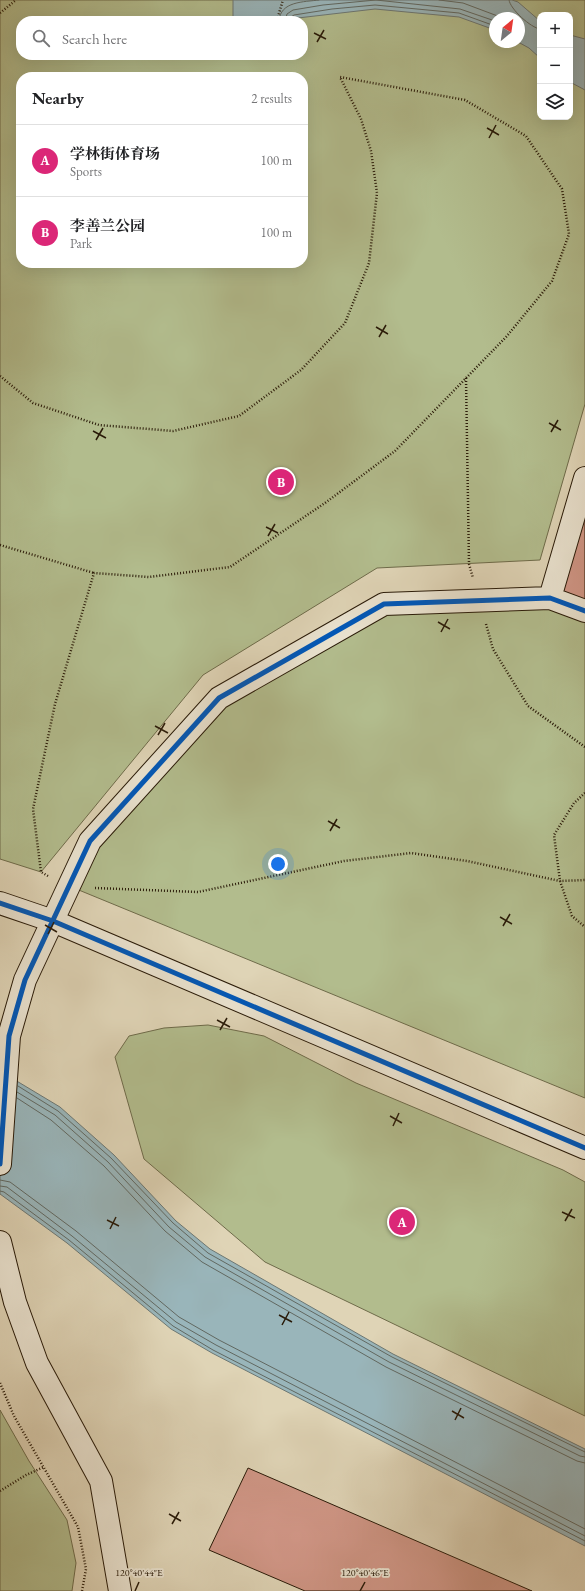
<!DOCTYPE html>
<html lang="en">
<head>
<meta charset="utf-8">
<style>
	:root { --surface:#fff; --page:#f2f2f2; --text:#202124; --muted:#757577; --line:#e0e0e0; --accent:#db2777 }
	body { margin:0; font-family:"EB Garamond","Noto Serif SC",serif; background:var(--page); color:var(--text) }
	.controls { position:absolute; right:12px; top:12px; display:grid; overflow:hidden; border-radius:8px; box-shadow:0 4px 16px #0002 }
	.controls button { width:36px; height:36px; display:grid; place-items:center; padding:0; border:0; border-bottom:1px solid var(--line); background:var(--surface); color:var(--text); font:20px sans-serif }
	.compass { position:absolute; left:489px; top:12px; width:36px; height:36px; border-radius:50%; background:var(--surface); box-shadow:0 4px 16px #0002; rotate:29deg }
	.you { position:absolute; left:278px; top:864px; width:14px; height:14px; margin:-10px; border:3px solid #fff; border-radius:50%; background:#1a73e8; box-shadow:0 0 0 6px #1a73e833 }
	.badge { display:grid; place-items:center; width:26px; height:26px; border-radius:50%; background:var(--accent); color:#fff; font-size:13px; font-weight:700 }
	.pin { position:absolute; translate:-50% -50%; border:2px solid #fff; box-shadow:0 1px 4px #0006 }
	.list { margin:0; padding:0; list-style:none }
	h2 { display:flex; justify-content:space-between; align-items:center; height:52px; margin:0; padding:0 16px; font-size:17px }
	h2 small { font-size:13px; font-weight:400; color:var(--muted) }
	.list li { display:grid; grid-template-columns:26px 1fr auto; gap:12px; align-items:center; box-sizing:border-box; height:72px; padding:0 16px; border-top:1px solid var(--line) }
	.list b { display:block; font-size:15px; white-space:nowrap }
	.list p { margin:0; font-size:13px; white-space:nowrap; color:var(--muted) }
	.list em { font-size:13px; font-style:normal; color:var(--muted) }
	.icon { flex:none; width:22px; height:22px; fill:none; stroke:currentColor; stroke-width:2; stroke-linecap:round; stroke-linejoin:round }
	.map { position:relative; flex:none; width:585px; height:1591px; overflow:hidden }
	.search { position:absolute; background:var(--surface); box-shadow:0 4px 16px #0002; left:16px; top:16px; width:292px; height:44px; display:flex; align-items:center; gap:10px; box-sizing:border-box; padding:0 14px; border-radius:16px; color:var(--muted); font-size:15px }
	.panel { position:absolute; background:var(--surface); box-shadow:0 4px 16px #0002; left:16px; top:72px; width:292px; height:196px; border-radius:16px }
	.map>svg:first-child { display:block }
	.green { fill:#b2bc8d; stroke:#6e6b4a; fill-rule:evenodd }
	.water { fill:#99b5ba; stroke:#6c7773 }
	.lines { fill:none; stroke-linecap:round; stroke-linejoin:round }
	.shore { stroke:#616861; stroke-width:1 }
	.building { fill:#d09686; stroke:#291a08 }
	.secondary-casing { stroke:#291a08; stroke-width:24 }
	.path { stroke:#291a08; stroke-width:2.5; stroke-dasharray:1 2; stroke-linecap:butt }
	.secondary { stroke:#eae3d0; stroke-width:22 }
	.cycleway-casing { stroke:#eae3d0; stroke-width:8 }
	.cycleway { stroke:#0057b8; stroke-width:5 }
	.ticks { fill:none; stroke:#291a08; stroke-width:1.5 }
	.ticks-label { font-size:10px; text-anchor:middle; fill:#291a08; stroke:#eae3d0; stroke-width:3.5; stroke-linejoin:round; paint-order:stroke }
</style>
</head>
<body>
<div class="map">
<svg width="585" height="1591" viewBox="0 0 585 1591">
	<rect width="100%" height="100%" fill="#dfd4b6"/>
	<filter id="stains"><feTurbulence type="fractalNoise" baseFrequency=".005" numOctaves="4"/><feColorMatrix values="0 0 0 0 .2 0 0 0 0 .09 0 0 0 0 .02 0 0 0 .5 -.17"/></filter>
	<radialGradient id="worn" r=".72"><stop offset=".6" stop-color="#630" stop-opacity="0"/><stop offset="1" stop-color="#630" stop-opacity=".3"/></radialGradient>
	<!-- green -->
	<path class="green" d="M 0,0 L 585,0 L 585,404 L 540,560 L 377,568 L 203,675 L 41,872 L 0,859 ZM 540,15 L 570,15 L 570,117 L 540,117 ZM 495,18 L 519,18 L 519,42 L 495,42 ZM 21,21 L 303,21 L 303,55 L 21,55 ZM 21,77 L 303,77 L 303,263 L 21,263 Z
		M 550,598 L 585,611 L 585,1098 L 69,886 L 90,841 L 219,698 L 384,604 Z
		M 208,1025 L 264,1036 L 356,1083 L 563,1170 L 585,1182 L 585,1416 L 265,1262 L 144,1159 L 115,1057 L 129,1036 L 164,1028 Z
		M 0,1410 L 29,1461 L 67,1520 L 76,1563 L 72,1591 L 0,1591 Z"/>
	<!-- water -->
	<path class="water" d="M 233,0 L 512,0 L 518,2 L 540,21 L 540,58 L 529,48 L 518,42 L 519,18 L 495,18 L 495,30 L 459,17 L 375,9 L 272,21 L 233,17 Z
		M 570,35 L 585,39 L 585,90 L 570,82 Z
		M 0,1071 L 60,1107 L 114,1155 L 176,1221 L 210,1249 L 393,1354 L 585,1449 L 585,1546 L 212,1353 L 171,1329 L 67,1243 L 0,1194 Z"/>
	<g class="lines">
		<!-- shore -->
		<path class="shore" d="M 439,0 L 463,3 L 503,18
			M 509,0 C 510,9 531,28 540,29
			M 279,21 C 280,1 304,2 319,0
			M 285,21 L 287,14 L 293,10 L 323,5 L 376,0 L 460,9 L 495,21
			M 290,21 L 291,17 L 294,15 L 332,9 L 375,5 L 459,13 L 495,26
			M 18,1086 L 58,1111 L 111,1158 L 173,1223 L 208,1253 L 392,1357 L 585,1452
			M 17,1092 L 55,1115 L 108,1162 L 169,1227 L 205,1257 L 389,1362 L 580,1456 L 585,1457
			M 17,1098 L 51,1120 L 104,1166 L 165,1231 L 202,1262 L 386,1367 L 577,1461 L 585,1463
			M 0,1180 L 10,1182 L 76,1231 L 179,1317 L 219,1340 L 585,1529
			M 0,1186 L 7,1187 L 72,1236 L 176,1322 L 216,1345 L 585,1536
			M 0,1191 L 4,1192 L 69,1240 L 173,1326 L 213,1350 L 585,1541"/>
	</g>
	<!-- building -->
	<path class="building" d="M 585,478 L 585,611 L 550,598 Z
		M 248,1468 L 532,1591 L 305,1591 L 209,1550 Z"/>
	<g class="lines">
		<defs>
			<path id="secondary" d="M 550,598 L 585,478
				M 0,903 L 53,921 L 585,1148
				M 0,1164 L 9,1036 L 25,980 L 90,841 L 219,698 L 384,604 L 550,598 L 585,611
				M 0,1242 L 15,1302 L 37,1363 L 101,1481 L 120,1591"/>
		</defs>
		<!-- secondary casing -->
		<use href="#secondary" class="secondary-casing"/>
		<!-- path -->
		<path class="path" d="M 0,13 L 16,0
			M 277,20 L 283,0
			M 0,376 L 33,403 L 99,425 L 173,431 L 239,416 L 301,370 L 345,323 L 369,263 L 377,193 L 371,151 L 361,119 L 340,77
			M 466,378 L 469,564 L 473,578
			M 0,545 L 94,573
			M 486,624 L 493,649 L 528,706 L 585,747
			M 585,793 L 574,803 L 554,835 L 560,881 L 572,916 L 585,927
			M 48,876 L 41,872 L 33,809 L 55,704 L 94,573 L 149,577 L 230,567 L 325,503 L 395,451 L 507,336 L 552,281 L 569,234 L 562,189 L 526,136 L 465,100 L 340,77
			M 95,888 L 198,892 L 344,861 L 411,853 L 467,861 L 560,881 L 585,880
			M 0,1383 L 14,1416 L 78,1527 L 86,1569 L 82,1591
			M 0,1491 L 26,1475 L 44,1467"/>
		<!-- secondary -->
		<use href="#secondary" class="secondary"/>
		<defs>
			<path id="cycleway" d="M 0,903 L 53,921 L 585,1148
				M 0,1164 L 9,1036 L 25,980 L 90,841 L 219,698 L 384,604 L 550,598 L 585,611"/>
		</defs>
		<!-- cycleway casing -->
		<use href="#cycleway" class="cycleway-casing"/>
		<!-- cycleway -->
		<use href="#cycleway" class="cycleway"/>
	</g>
	<!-- ticks -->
	<path class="ticks" d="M 314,33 L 326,39M 317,42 L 324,30M 487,128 L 499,135M 489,138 L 496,125M 376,327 L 388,334M 379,337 L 386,325M 549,423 L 561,430M 93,431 L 106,438M 551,432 L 558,420M 96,440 L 103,428M 266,527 L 278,533M 268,536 L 275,524M 438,622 L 450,629M 441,632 L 448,619M 155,726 L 168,733M 158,735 L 165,723M 328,821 L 340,828M 330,831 L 337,819M 500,917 L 512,924M 45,925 L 57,932M 503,926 L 510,914M 48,934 L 54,922M 217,1020 L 230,1027M 220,1030 L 227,1018M 390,1116 L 402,1123M 393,1126 L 399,1113M 562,1212 L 575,1218M 107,1220 L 119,1226M 565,1221 L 572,1209M 110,1229 L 116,1217M 279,1315 L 292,1322M 282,1325 L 289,1312M 452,1411 L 464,1418M 455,1420 L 461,1408M 169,1514 L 181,1521M 172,1524 L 179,1512M 135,1591 L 139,1582M 360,1591 L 365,1582"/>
	<g class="ticks-label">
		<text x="139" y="1576">120°40'44"E</text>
		<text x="365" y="1576">120°40'46"E</text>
	</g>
	<rect width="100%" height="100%" filter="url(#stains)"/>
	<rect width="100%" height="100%" fill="url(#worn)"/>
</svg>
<div class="controls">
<button>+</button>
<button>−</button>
<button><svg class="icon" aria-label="layers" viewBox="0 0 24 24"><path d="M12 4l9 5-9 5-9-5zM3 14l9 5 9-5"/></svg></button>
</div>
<svg class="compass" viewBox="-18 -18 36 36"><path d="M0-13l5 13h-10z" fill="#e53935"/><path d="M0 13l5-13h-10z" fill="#757577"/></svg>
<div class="you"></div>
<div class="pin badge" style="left:402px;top:1222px">A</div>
<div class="pin badge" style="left:281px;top:482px">B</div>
<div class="search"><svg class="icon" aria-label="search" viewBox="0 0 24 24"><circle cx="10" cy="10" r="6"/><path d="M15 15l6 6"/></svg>Search here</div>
<section class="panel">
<h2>Nearby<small>2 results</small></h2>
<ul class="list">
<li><span class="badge">A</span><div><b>学林街体育场</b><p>Sports</p></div><em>100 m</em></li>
<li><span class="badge">B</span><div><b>李善兰公园</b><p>Park</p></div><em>100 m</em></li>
</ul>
</section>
</div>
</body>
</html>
